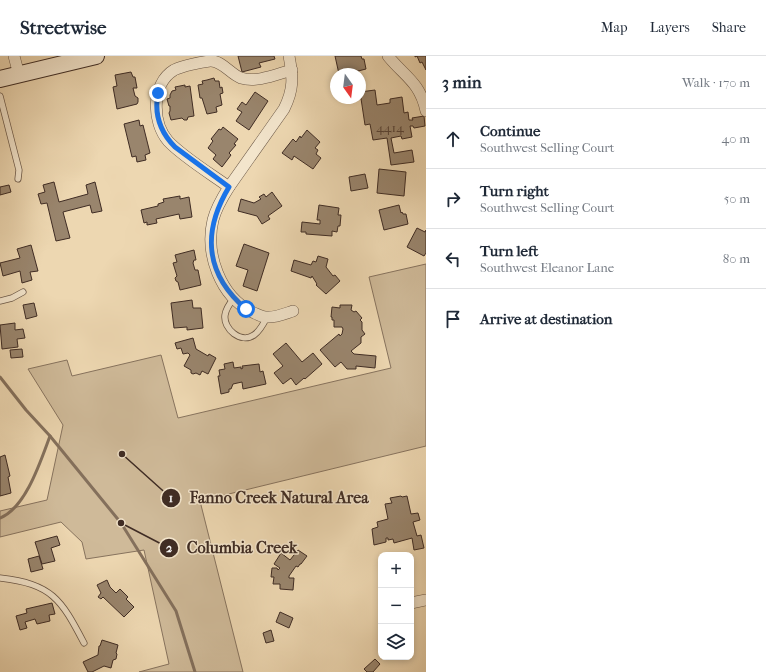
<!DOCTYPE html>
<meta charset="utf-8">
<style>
:root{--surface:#fff;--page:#f6f6f7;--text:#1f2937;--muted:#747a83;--line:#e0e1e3}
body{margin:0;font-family:"IM FELL French Canon",serif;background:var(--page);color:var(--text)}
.controls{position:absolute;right:12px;bottom:12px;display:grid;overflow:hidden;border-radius:8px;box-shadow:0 2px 6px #0003}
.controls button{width:36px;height:36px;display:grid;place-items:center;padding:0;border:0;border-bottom:1px solid var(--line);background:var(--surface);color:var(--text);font:20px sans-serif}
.compass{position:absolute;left:330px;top:12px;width:36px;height:36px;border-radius:50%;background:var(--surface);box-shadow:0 2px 6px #0003;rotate:166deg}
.stop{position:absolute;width:12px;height:12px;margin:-9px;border:3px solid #1a73e8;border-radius:50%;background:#fff}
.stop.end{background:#1a73e8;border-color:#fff;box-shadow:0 1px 4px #0008}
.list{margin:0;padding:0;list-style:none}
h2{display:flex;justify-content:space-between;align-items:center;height:52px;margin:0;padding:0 16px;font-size:17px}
h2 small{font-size:13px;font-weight:400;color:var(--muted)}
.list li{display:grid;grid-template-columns:26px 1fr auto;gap:12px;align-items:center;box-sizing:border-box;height:60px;padding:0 16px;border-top:1px solid var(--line)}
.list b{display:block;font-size:15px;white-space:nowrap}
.list p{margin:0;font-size:13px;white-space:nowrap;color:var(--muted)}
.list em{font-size:13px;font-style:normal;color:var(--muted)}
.icon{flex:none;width:22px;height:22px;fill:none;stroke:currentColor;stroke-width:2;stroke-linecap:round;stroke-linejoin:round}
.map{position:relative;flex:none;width:426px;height:616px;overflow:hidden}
header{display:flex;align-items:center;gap:24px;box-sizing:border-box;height:56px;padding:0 20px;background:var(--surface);border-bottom:1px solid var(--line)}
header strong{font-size:19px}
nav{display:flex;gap:22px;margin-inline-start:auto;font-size:14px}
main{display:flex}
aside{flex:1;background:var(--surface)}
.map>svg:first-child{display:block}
.green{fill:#cfba99;stroke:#87735e}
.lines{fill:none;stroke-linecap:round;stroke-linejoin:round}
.stream{stroke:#84705c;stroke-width:3}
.building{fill:#99856d;stroke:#3f2c24}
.lane-casing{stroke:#6a5747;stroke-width:7}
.street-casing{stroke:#6a5747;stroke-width:12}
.secondary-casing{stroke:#3f2c24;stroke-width:18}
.lane{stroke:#f3e5cc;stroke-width:5.5}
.street{stroke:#f3e5cc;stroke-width:11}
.secondary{stroke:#f3e5cc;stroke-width:16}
.route{stroke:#1a73e8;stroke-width:5}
.labels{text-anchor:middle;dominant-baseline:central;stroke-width:3;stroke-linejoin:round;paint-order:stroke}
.number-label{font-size:13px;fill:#564236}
.leader{fill:none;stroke:#3f2c24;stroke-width:1.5}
.callout-dot{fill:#3f2c24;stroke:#f3e5cc;stroke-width:1.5}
.mark-label{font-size:12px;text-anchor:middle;font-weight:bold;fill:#fff}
.callout-label{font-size:16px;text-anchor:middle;font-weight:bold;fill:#3f2c24;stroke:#f3e5cc;stroke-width:3;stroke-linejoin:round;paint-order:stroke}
</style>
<header>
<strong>Streetwise</strong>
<nav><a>Map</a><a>Layers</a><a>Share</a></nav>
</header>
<main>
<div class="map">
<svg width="426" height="616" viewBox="0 0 426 616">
<rect width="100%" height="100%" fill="#edd7b1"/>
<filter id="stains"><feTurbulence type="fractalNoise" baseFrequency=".005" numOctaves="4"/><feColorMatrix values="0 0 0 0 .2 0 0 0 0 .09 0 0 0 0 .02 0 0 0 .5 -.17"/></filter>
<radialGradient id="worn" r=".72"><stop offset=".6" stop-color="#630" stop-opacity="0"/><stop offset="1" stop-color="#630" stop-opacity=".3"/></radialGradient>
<!-- green -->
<polygon class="green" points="426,208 426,390 200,445 243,616 139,616 169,608 144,494 86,503 82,486 61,466 0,481 0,455 47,444 63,369 28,313 67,304 72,320 161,299 178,362 391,312 369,221"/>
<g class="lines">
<!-- stream -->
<g class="stream">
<polyline points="0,321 26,354 50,380 121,467 176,555 195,616"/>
<path d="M0 462C26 452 41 404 50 380"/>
</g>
</g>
<!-- building -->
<g class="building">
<polygon points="238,0 274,0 275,3 259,7 261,11 242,16"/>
<polygon points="335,0 361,0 362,3 364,3 366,13 346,18 339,18"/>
<polygon points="415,0 426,0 426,14 422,6 420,7 417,0 415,1"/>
<polygon points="131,16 133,21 135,21 137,32 133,32 135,40 138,42 138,46 137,48 117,53 113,31 117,30 115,19"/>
<polygon points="214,22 215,25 219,25 220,32 222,31 223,37 220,38 222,49 216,51 217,56 207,58 202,42 200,42 198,29 203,28 202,25 207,24"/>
<polygon points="185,29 185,31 190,30 194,60 188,61 187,64 184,64 182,62 171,64 169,57 170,55 170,50 169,50 167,43 170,42 170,39 172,35 176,34 175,31"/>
<polygon points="375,34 377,49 390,47 390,43 402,41 404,57 408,56 409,64 413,64 412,62 424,60 425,70 414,72 413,70 410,70 412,81 402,83 401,80 391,82 394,97 412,94 414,106 391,109 387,82 373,84 370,68 365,69 360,36"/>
<polygon points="255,36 268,45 249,74 236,65 242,56 237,53 242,46 246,49"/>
<polygon points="139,64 140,70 143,69 150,97 145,99 146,104 137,106 136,100 132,101 124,68"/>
<polygon points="223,71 238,83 234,88 236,89 229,97 231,99 222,111 213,103 216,99 208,92 213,85 211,83 219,73 221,74"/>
<polygon points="307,74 320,86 315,92 318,94 316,98 321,102 313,113 294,100 292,104 282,97 293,83 296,86 300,80 301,82"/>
<polygon points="379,113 406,116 404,140 377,137"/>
<polygon points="365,118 368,132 351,135 349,121"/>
<polygon points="54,126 59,146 88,138 86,129 95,126 102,155 92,157 90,149 63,156 70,182 56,185 47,147 41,148 38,138 45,136 43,129"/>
<polygon points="9,129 11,136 0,139 0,131"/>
<polygon points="272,136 282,150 268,160 270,163 262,168 257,160 238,155 241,143 254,147 261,143 259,141 264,138 266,141"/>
<polygon points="180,140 180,143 189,141 192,161 180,163 179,158 156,163 157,167 147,169 147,166 144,167 141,154 158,150 158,148 164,146 163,143"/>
<polygon points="319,149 339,152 338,159 341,159 340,170 338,170 337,176 332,175 332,180 306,178 306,176 301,176 302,166 320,168 320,164 317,164"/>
<polygon points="399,149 401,157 402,156 403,158 406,158 408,168 384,174 379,154"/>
<polygon points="417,172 425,176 426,174 426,197 424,200 407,191"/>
<polygon points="244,188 269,197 257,235 243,230 248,214 236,210"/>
<polygon points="31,189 38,215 30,216 32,224 22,227 20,215 3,220 0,207 20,202 17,193"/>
<polygon points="194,194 196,204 194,204 193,207 195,214 198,214 201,229 180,234 178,226 176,225 175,222 177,220 173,207 177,206 175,199"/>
<polygon points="318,200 328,203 326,211 333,220 335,219 340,225 326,238 316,229 317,228 312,220 311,222 291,215 294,204 311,209 313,205 316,206"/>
<polygon points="192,244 193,252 201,252 203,272 187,274 187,271 174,272 171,247"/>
<polygon points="34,247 37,260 26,263 23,249"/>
<polygon points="340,249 352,249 351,254 354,256 356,255 362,262 360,264 362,266 362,274 365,278 361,281 361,287 351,295 354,298 376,300 375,312 356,310 356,313 347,313 341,306 335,311 320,294 339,278 340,280 342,278 343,273 342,271 334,271 334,264 332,264 332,261 331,261 332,251 340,252"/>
<polygon points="15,267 15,274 23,273 25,282 17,283 18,291 2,293 0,269"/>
<polygon points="193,282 196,293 208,300 209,298 216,302 208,318 202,315 200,319 196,317 193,318 191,317 191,314 184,310 190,299 188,297 183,298 181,292 177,293 175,287"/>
<polygon points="286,287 302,306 313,297 322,308 305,323 304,322 296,329 291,322 283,328 274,317 283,310 273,298"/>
<polygon points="22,293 23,301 11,302 10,294"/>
<polygon points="233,306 234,312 241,311 241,313 243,312 242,310 259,308 260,316 263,315 266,328 243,333 242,326 233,328 231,333 229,333 229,336 221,338 218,320 220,320 219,314 225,313 224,308"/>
<polygon points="5,399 10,420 8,421 11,437 0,440 0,401"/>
<polygon points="401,440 402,441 407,440 411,458 418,457 420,464 413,466 417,480 421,479 424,492 414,494 412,482 394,487 393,483 388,484 388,482 386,482 386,486 374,489 372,473 378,471 377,466 388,463 385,448 392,447 390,442"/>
<polygon points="57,480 60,489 51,492 55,505 42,508 35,486"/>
<polygon points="298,494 307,500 301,508 300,508 298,511 296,510 289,520 289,522 294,522 293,534 280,533 280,528 273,528 274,521 271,521 272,512 277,512 278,514 280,512 274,508 281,497 290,504"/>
<polygon points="39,500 43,513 31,516 28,503"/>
<polygon points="107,524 110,531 116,537 120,533 128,541 126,543 134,551 124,561 103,541 101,543 98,541 101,537 97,529"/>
<polygon points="52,547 55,558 49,559 50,565 37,568 35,563 25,566 27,572 20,574 16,560 27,557 26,553"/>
<polygon points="280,556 293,562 289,572 276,566"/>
<polygon points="271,574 274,585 266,587 263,577"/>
<polygon points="102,584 118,589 116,597 117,598 116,603 113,604 111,612 104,610 92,616 88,616 83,606 98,599 99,590 100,590"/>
<polygon points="375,603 380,608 373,616 367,616 364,613"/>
</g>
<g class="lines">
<!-- lane casing -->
<g class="lane-casing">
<g id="lane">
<polyline points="0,40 19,114 18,123"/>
<path d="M234 242C230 247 226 252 225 259 223 273 241 288 254 279 260 275 264 267 267 261"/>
<polyline points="0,245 12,242 23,236"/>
<path d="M0 522C52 528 61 543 84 587"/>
</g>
</g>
<!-- street casing -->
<g class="street-casing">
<g id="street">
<polyline points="14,0 19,19"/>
<path d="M289 0C293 21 294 33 284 53L229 131C222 142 216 152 213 164 205 198 220 240 252 256 257 258 261 261 266 261 275 262 284 258 293 255"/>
<path d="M388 0C404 20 420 26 426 55"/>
<path d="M229 131C211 118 183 101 168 85 152 66 151 28 174 14 182 10 201 6 210 5 222 4 230 18 241 22 257 27 277 18 292 14"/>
<polyline points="411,547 426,544"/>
</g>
</g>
<!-- secondary casing -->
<g class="secondary-casing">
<polyline id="secondary" points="0,23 96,0"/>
</g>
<!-- lane -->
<use href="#lane" class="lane"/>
<!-- street -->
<use href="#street" class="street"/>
<!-- secondary -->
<use href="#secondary" class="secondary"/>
</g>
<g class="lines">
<!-- route -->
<path class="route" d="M158 37C154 58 160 76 175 91L229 131C202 176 205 218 246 253"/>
</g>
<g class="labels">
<!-- number labels -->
<g class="number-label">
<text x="390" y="71">4414</text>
</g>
</g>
<!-- callouts -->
<path class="leader" d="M122 398L171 442M121 467L169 492"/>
<g class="callout-dot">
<circle cx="122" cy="398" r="4"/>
<circle cx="121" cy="467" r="4"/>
<circle cx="171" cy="442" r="10"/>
<circle cx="169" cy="492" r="10"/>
</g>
<g class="mark-label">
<text x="171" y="446">1</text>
<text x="169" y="496">2</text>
</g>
<g class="callout-label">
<text x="279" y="447">Fanno Creek Natural Area</text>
<text x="242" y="497">Columbia Creek</text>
</g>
<rect width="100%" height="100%" filter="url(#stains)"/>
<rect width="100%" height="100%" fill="url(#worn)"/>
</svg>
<div class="controls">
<button>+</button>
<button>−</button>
<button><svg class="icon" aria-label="layers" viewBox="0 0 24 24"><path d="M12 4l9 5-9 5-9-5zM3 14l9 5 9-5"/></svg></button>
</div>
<svg class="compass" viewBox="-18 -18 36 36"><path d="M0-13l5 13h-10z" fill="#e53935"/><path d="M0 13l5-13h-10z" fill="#747a83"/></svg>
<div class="stop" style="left:246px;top:253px"></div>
<div class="stop end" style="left:158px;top:37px"></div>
</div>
<aside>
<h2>3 min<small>Walk · 170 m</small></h2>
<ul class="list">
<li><svg class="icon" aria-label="ahead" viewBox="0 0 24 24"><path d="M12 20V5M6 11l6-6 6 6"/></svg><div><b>Continue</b><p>Southwest Selling Court</p></div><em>40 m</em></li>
<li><svg class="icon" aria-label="right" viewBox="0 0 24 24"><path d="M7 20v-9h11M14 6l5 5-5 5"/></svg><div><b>Turn right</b><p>Southwest Selling Court</p></div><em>50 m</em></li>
<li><svg class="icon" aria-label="left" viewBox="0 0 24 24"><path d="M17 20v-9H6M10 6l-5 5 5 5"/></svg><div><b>Turn left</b><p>Southwest Eleanor Lane</p></div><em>80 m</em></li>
<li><svg class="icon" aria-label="arrive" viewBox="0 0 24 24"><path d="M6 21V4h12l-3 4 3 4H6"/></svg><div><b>Arrive at destination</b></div></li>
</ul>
</aside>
</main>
